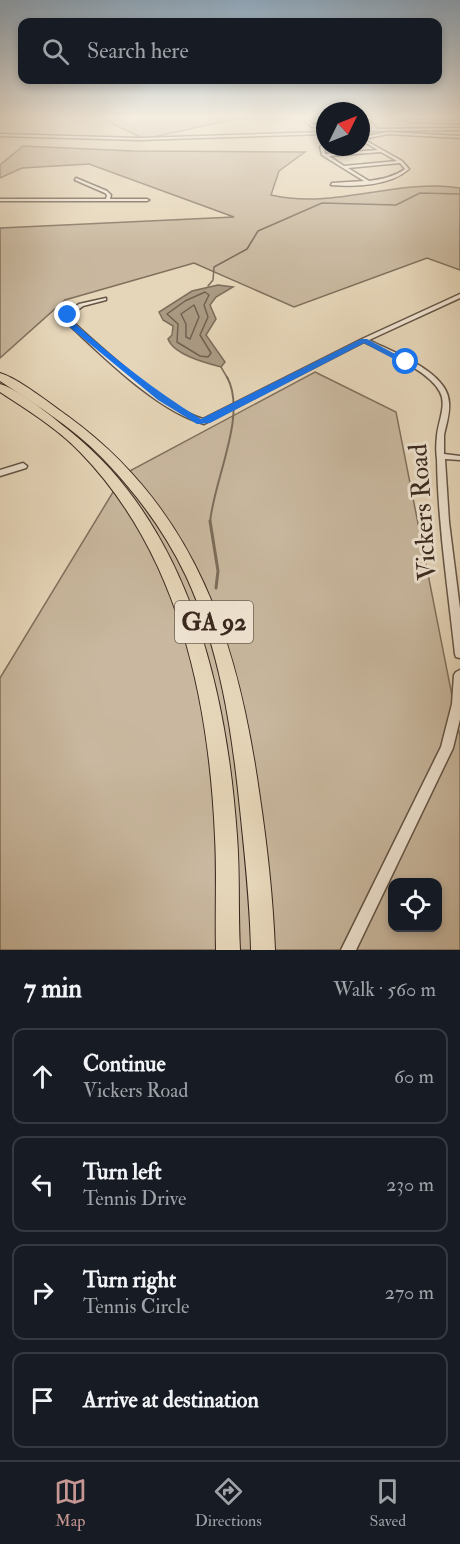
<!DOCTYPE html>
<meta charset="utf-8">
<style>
:root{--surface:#171b24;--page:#20242c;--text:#f1f3f6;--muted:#9ea1a6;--line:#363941;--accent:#c59692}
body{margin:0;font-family:"IM FELL Double Pica",serif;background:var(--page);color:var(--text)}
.controls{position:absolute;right:18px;bottom:18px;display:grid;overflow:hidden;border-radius:12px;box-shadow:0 3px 9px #0003}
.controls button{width:54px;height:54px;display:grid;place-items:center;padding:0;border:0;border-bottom:2px solid var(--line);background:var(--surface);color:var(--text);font:30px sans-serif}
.compass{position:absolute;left:316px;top:102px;width:54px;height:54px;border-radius:50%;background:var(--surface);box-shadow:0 3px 9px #0003;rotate:47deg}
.stop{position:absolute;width:18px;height:18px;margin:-14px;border:4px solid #1a73e8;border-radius:50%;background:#fff}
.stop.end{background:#1a73e8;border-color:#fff;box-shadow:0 2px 6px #0008}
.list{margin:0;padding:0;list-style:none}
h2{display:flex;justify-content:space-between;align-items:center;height:78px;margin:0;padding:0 24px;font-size:26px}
h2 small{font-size:20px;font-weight:400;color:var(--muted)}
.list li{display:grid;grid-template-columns:39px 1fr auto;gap:18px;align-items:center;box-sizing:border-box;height:96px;margin:0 12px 12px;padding:0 12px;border:2px solid var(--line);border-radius:12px}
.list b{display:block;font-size:22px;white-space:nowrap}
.list p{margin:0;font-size:20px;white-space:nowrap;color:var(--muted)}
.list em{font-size:20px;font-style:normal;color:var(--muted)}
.icon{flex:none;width:33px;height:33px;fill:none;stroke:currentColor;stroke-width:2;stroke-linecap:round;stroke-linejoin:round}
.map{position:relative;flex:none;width:460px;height:950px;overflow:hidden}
.search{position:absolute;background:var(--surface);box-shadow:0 3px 9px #0003;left:18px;right:18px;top:18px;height:66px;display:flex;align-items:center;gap:15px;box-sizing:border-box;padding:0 21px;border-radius:12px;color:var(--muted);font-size:22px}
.sheet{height:510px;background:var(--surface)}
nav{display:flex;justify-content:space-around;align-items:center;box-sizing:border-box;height:84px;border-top:2px solid var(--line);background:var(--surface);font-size:16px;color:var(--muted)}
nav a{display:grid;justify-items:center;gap:3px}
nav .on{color:var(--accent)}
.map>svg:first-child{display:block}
.green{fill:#c9b89f;stroke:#81705e;stroke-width:1.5;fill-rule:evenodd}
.water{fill:#ab9b84;stroke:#7d6d5b;stroke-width:1.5}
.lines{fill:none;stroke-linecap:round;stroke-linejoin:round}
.shore{stroke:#726251;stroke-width:1.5}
.stream-far2{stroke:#7d6d5b;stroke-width:1.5}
.stream-far1{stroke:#7d6d5b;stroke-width:2}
.stream{stroke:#7d6d5b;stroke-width:3}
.street-casing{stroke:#645445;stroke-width:3}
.primary-casing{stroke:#39281e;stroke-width:2}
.street{fill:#efe4d2;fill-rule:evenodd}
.primary{fill:#e6d6b9;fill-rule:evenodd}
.route{fill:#1a73e8}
.labels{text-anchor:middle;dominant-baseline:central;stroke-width:6;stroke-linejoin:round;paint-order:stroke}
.shield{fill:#efe4d2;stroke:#706054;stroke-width:1.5}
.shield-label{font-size:24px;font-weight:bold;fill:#39281e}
.street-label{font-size:26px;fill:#39281e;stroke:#efe4d2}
</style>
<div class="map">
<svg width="460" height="950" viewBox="0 0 460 950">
<rect width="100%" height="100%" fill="#e6d6b9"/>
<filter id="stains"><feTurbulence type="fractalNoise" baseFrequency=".00333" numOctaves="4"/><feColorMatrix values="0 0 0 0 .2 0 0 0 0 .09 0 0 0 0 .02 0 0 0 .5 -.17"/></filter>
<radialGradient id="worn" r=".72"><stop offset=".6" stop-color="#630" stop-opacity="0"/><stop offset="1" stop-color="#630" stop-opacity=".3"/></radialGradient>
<!-- green -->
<g class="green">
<polygon points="97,116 287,116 291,120 236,119 144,139"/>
<path d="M23 146 133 151 305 152 279 171 271 195C334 210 397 178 460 188V270L427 258 294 307 194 263 65 300 0 358V228L234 217 89 164 22 168 0 178V165Z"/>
<path d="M315 372 396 412 460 736V950H0V678L124 474ZM392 882H438V927H392Z"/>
</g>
<!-- water -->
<path class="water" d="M218 285 233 287 216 297 210 305 216 319 206 335 225 362 221 367C206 363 174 355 168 339L172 335 173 326 163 320 159 312 192 291Z"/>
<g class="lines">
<!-- shore -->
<g class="shore">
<polygon points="205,292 209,295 204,305 208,317 200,335 211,353 208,357 200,356 177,342 178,324 167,314 185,301"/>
<polygon points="194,305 199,317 190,339 186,337 186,324 181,314"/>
</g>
<!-- stream-far2 -->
<g class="stream-far2">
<polyline points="208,286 213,280 214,267 247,249 258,231 322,203 396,205 420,193 460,194"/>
<polyline points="221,367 228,379"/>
</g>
<!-- stream-far1 -->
<path class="stream-far1" d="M210 523C213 481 248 415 227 377"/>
<!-- stream -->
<polyline class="stream" points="210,521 218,571 216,588"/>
<!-- street casing -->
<g class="street-casing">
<g id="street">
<polygon points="299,116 303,116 314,125 325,124 325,126 312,127"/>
<polygon points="362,116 366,116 377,129 460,128 460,130 361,131 361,129 373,129"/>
<polygon points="399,116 403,116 410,120 460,121 460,123 409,122"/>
<polygon points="325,132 325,134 139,140 0,136 0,134 139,138"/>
<path d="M388 132 460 136V138L388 134 363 139 402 161 409 169C390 186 355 187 331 185L332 183 364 181 322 155 320 147 325 143 324 147 325 154 378 150 361 140V137ZM381 152 397 161 344 166 329 156ZM400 163 405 169C394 177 382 179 369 181L348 168Z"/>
<polygon points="76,178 107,191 111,195 110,199 147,199 149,200 147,201 0,201 0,199 106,199 107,195 105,193 75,180"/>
<path d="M460 294V298L369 340C392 352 449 372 449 403 450 414 446 425 444 435 444 442 444 448 444 454L460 456V460L445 459 449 522 460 609V658L456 657 455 654C448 589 438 524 437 459 436 452 436 444 437 436 438 422 447 405 440 392 429 370 385 353 364 342L204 424C157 411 104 357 68 324L65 315 79 304 106 298V300L83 306 71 315 73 322C97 344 122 366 148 386 165 399 183 413 203 419L362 339Z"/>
<polygon points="23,463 27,466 26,468 0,476 0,470"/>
<polygon points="460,670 460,719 453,748 356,950 341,950 441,747 452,704 454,675 456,672"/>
</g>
</g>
<!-- primary casing -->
<g class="primary-casing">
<g id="primary">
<path d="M0 373C18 378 52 405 69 417 196 510 238 642 259 791 267 844 273 897 275 950H251C250 903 245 856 240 809 232 730 220 649 186 576 166 534 139 497 108 464 77 430 38 406 0 381Z"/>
<path d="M0 384C19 389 55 419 71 432 190 528 227 692 237 836 240 874 238 912 240 950H216C215 912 217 874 215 837 209 699 179 554 80 452 57 428 27 410 0 392Z"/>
</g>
</g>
<!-- street -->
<use href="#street" class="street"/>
<!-- primary -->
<use href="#primary" class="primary"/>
</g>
<!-- sky -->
<linearGradient id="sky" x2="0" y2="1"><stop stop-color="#8faac0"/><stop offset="0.47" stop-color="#f4ede0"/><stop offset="1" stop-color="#f4ede0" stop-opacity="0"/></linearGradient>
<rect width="460" height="249" fill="url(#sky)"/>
<!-- route -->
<path class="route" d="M68 313 72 315 73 322C114 358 155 391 201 419L361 339H367L410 362 403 364 364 343 210 423 197 424 158 400 67 325 65 315Z"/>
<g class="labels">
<!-- shield labels -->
<rect class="shield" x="175" y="601" width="78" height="42" rx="4.5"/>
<g class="shield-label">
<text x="214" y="622">GA 92</text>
</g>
<!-- street labels -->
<g class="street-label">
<text transform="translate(423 512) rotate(-94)">Vickers Road</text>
</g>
</g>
<rect width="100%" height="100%" filter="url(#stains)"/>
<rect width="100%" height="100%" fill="url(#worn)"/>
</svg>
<div class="controls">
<button><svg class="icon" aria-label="locate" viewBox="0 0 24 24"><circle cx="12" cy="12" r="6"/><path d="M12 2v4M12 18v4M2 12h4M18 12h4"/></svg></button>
</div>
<svg class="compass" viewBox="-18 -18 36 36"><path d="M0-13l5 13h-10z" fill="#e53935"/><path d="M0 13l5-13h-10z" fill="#9ea1a6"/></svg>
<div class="stop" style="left:406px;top:362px"></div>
<div class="stop end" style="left:68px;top:315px"></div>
<div class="search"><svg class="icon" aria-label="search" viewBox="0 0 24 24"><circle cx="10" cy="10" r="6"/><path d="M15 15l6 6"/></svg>Search here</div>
</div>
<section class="sheet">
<h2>7 min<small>Walk · 560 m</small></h2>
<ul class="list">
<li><svg class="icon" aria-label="ahead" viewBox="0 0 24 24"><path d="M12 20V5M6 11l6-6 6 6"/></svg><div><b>Continue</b><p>Vickers Road</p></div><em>60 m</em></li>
<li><svg class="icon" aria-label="left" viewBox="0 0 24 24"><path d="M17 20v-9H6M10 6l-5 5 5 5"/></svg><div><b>Turn left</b><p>Tennis Drive</p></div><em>230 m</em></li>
<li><svg class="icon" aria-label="right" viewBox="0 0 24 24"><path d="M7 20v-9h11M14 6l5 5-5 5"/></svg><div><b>Turn right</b><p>Tennis Circle</p></div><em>270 m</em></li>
<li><svg class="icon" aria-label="arrive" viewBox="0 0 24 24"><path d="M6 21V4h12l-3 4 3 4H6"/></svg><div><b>Arrive at destination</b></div></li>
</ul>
</section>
<nav>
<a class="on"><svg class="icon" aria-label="map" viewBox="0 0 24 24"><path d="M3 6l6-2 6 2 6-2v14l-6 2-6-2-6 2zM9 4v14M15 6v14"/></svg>Map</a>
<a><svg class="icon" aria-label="directions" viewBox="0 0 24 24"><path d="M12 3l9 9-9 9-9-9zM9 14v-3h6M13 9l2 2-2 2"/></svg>Directions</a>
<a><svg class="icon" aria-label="saved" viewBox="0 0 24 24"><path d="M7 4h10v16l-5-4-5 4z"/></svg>Saved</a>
</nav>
